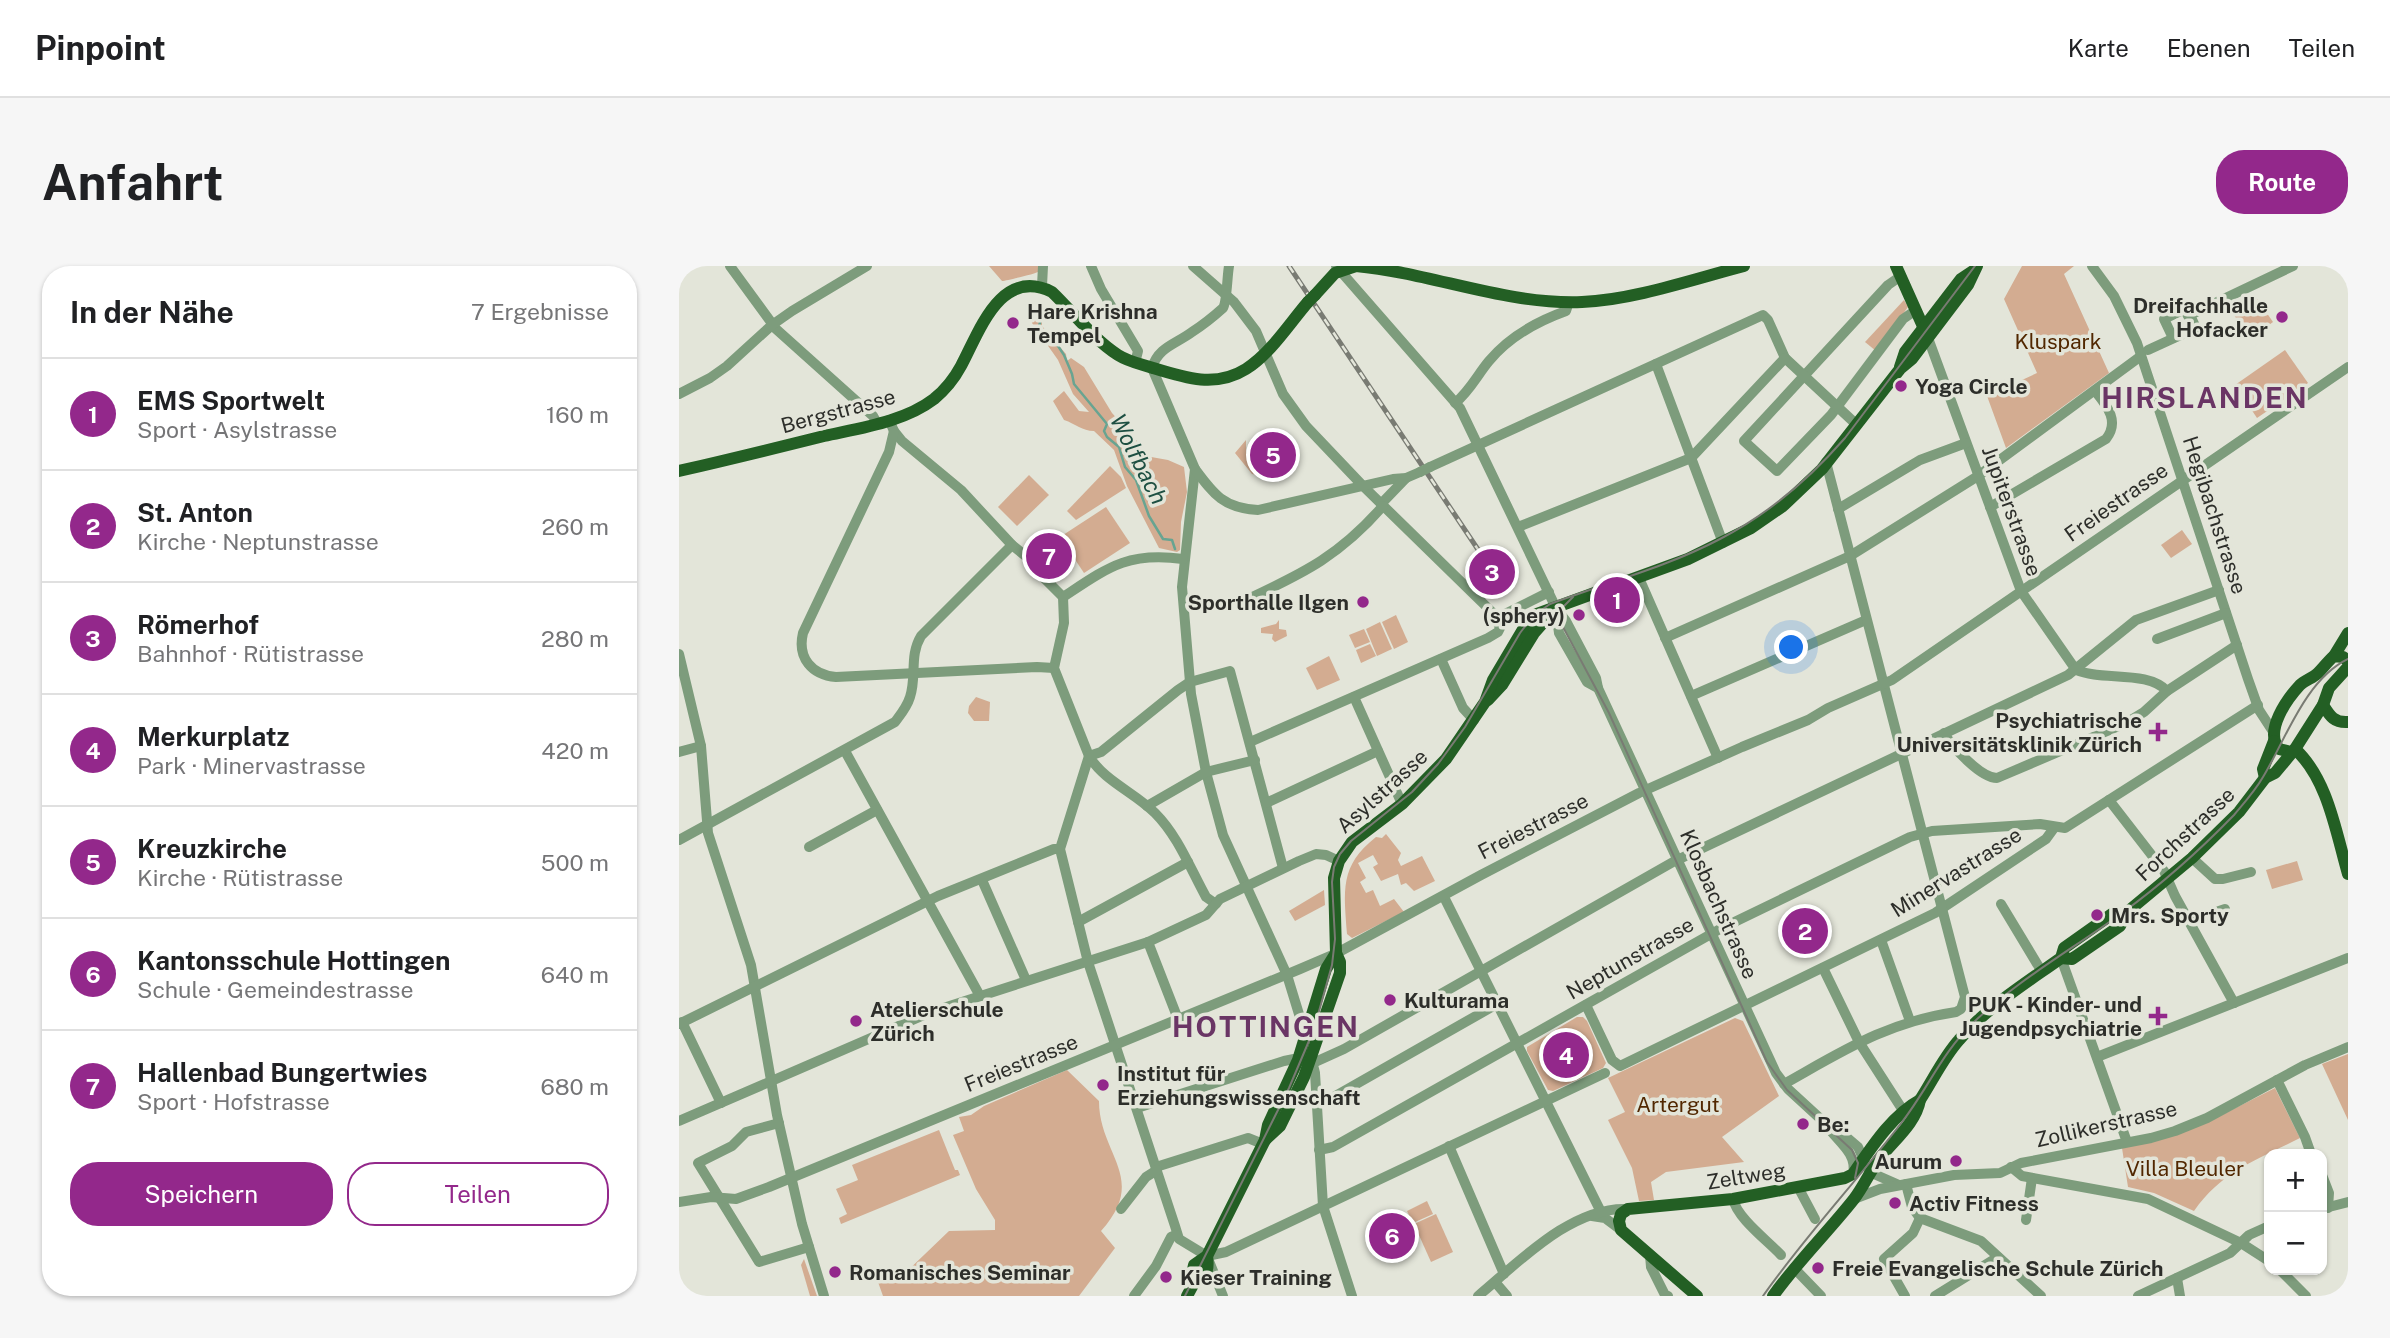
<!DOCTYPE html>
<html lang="de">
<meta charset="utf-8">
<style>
:root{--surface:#fff;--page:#f6f6f6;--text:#202124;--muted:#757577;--line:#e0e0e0;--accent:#93288b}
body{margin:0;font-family:"Public Sans",sans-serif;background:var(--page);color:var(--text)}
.controls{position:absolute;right:21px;bottom:21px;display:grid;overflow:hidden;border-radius:14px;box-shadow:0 2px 5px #0004}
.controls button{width:63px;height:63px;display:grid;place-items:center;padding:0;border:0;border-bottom:2px solid var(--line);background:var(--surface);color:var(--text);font:35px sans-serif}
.you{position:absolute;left:1113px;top:382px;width:24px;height:24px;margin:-18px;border:5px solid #fff;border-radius:50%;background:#1a73e8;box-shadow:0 0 0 10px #1a73e833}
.badge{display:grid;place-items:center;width:46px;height:46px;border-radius:50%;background:var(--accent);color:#fff;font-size:23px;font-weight:700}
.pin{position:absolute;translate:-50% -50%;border:4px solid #fff;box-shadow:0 2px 7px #0006}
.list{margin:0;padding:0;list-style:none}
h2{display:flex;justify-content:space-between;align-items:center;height:91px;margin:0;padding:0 28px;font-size:30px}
h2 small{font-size:23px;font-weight:400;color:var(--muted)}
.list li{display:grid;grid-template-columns:46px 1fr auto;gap:21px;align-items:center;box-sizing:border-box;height:112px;padding:0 28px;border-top:2px solid var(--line)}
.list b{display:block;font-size:26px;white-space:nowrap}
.list p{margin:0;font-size:23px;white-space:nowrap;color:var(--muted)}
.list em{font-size:23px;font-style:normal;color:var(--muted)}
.actions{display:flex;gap:14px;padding:21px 28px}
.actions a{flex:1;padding:16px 0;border:2px solid var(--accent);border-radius:28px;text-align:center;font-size:24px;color:var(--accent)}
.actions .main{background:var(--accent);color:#fff}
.map{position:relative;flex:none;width:1669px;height:1030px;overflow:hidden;border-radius:28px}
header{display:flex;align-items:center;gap:42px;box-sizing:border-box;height:98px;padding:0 35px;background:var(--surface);border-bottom:2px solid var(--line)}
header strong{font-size:33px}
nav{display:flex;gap:38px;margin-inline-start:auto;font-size:24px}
.intro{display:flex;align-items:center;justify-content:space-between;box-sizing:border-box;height:168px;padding:0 42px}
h1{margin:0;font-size:49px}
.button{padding:18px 32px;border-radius:28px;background:var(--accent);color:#fff;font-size:24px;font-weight:700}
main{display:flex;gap:42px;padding:0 42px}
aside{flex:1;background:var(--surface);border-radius:28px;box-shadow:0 2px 5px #0004}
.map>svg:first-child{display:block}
.green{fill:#d3ac91}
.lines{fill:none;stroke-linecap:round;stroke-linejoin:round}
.stream{stroke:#68a491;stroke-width:2.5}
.minor{stroke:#7d9c7c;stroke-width:10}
.major{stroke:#235f24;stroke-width:12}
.tram{stroke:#797b73;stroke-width:2}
.rail-casing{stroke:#797b73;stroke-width:5}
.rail{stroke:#e3e5d9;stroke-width:2.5;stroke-dasharray:8;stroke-linecap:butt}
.minor-bridge{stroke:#7d9c7c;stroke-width:10}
.major-bridge{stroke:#235f24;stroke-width:12}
.poi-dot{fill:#93288b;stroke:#e3e5d9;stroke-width:2.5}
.labels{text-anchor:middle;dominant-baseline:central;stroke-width:7;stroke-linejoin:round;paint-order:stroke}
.poi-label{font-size:21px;font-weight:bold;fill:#2d2e2a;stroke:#e3e5d9;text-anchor:start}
.park-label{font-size:21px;fill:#512700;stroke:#e3e5d9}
.street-label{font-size:21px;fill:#2d2e2a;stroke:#e3e5d9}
.water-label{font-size:23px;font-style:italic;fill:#1d4f42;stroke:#e3e5d9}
.district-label{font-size:28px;font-weight:bold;letter-spacing:2px;fill:#6a3565;stroke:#e3e5d9}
</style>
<header>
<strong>Pinpoint</strong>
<nav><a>Karte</a><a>Ebenen</a><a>Teilen</a></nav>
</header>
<div class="intro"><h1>Anfahrt</h1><a class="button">Route</a></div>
<main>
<aside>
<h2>In der Nähe<small>7 Ergebnisse</small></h2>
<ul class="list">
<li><span class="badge">1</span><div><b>EMS Sportwelt</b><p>Sport · Asylstrasse</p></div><em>160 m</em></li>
<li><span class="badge">2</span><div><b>St. Anton</b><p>Kirche · Neptunstrasse</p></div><em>260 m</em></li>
<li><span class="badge">3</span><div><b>Römerhof</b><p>Bahnhof · Rütistrasse</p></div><em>280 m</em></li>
<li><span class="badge">4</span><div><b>Merkurplatz</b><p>Park · Minervastrasse</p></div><em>420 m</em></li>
<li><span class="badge">5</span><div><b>Kreuzkirche</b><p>Kirche · Rütistrasse</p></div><em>500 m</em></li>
<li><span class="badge">6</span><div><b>Kantonsschule Hottingen</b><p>Schule · Gemeindestrasse</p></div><em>640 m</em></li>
<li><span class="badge">7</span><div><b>Hallenbad Bungertwies</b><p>Sport · Hofstrasse</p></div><em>680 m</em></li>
</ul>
<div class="actions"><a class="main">Speichern</a><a>Teilen</a></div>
</aside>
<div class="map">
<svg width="1669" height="1030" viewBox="0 0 1669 1030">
<rect width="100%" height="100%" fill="#e3e5d9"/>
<!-- green -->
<g class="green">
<path d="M310 0H360L361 5C357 8 329 14 323 15Z"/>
<polygon points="1343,0 1395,0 1385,8 1430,107 1327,182 1308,130 1358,107 1325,33"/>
<polygon points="1576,30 1594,56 1571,73 1553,46"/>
<polygon points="1225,34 1229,41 1197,85 1186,76"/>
<path d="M350 36 363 41V60L387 88 388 95 392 92 405 101 433 147 458 175 461 189 489 194 505 201 508 226 502 256 501 284 498 286 480 282 448 220 435 184 415 165C403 165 397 158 385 154L374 135 385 125 400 145 410 146 394 128 379 94 353 57Z"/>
<polygon points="1606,84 1629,117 1578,152 1556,119"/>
<polygon points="567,174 567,186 578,209 573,208 556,187"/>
<polygon points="431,200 442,211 447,222 397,254 388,245"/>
<polygon points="350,209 370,229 338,260 319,241"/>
<polygon points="427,241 451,277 405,307 381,271"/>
<polygon points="1503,264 1513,278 1492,292 1482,279"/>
<polygon points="717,349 729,376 715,383 703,356"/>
<polygon points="600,354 600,363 607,364 608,370 596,376 593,373 594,368 582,367 582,362 597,358"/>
<polygon points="701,356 713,383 698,390 687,363"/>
<polygon points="685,363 691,376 676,382 670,369"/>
<polygon points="691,378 697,390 682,397 677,384"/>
<polygon points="650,390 661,414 638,424 627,402"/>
<polygon points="297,431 311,436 310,455 295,455 289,447 290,440"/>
<path d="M707 568 722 587 719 594 722 600 743 590 756 615 735 625 727 617 722 619 719 608 702 615 694 601 699 598 694 589 679 597 687 612 681 616 687 627 694 624 701 640 715 633 725 646 673 672 668 668C665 625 660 600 697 571L703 572Z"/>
<polygon points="1618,595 1624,614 1593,623 1587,604"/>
<polygon points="645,624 646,639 616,655 610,645"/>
<polygon points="898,751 904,751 908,755 927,797 924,802 874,825 869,824 848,785 848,781"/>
<polygon points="1056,752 1064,755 1100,830 1043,871 1065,896 987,906 972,916 975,934 960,935 953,902 929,854 946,846 929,812"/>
<polygon points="1669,788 1669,854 1643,798"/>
<path d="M388 804 420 835C420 889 470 912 422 965L436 982 400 1030H204L199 1016 205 1005 211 1001 221 1012 270 965 316 964V954L297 923 274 869 285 865 280 851 292 849 305 840Z"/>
<path d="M1596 822 1621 872C1578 894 1544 904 1515 945L1475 927 1449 921 1443 882 1527 857Z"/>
<polygon points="260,864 276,904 279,904 281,909 162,958 160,952 168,948 157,923 179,914 173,899"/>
<polygon points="748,935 754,948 734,957 728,945"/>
<polygon points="757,948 774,986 752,996 735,958"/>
<polygon points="125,993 138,1030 131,1030 122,999"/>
</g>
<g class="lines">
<!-- stream -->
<polyline class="stream" points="359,46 361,57 359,62 368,73 375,74 385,89 393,108 395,118 428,158 425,165 428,171 440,181 446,201 457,214 470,250 484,273 493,274 496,283"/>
<!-- minor -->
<g class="minor">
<polyline points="51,0 97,63 194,150 198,157"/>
<polyline points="412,0 422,23 459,85 456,97"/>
<polyline points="514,0 555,36 577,65 604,128 627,160 684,220 815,348 821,362 819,366 809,372 571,476"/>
<path d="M550 0C548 11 548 36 544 42 534 51 524 59 513 66 497 78 479 81 473 102L516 203 503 321 512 428 527 506 544 569 608 709 627 771"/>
<polyline points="657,0 781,142 877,342 887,355 917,412 919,422 1097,807 1109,823 1146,857 1158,863 1179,881 1188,901 1195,908 1220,919"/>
<polyline points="1413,0 1435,30 1458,77 1569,413 1580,444 1595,467"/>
<polyline points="1222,10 1209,19 1065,175 1098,205 1152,149 1224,53 1237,44"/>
<polyline points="363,20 364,0"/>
<path d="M1249 72 1342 325 1397 404C1423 415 1469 404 1488 425"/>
<polyline points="1494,72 1485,53 1506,43 1509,50 1511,49"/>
<polyline points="1469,84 1517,62 1511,49 1614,0"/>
<polyline points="977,98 1044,277"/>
<polyline points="0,128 31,112 48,100 93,59 113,45 188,0"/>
<path d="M776 137C790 126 799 108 810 95 830 71 859 55 887 45L890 36"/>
<path d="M210 154 215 165 223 175 282 224 333 279 354 296 357 304 384 331 385 357 375 402 410 490C425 515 455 526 476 547 499 570 511 602 527 631L537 638"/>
<path d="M215 165 210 186 124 367C118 392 133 409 157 411L358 401 375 402"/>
<polyline points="751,201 1084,49 1089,54 1106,92 1178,159"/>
<path d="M516 203C535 229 545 242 579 244L714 213 727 212 741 206"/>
<polyline points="702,238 727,212"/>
<path d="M1311 241 1427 173C1441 155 1428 140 1416 125"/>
<polyline points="1159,243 1241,194 1287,177"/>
<polyline points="839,261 1012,192 1106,92"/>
<polyline points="960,312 1039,492"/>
<path d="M384 331C428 302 449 285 504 293"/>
<path d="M569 333C627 306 661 289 704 240"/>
<polyline points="877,344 880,367 908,416 919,422"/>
<polyline points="818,352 870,326"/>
<polyline points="986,372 1171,290 1299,210 1462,90"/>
<polyline points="1478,373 1547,347"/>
<polyline points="0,388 22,480 29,567 72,699 98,849 123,958 145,1030"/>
<polyline points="762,393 784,442 795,454"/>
<polyline points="1012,430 1187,354"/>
<polyline points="675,431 723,538"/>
<path d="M1265 467C1273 481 1302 512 1318 512L1447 457 1465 446 1488 425 1558 379"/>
<polyline points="166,485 301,730"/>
<polyline points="0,486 22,480"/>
<polyline points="410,490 381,583 409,696 496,960 500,973 528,990 544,1030"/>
<polyline points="410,490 422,486 499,424 511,416 551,405 604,602"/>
<polyline points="1430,534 1485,605 1496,630 1555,737"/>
<polyline points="587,537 699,485"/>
<polyline points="468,540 527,506 576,494"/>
<path d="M0 574 216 456C222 448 228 441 231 431 238 410 230 390 242 370L333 279"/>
<polyline points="130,581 198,544"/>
<polyline points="1513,592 1536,613 1544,613 1572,606"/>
<polyline points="303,614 347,714"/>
<polyline points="765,631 922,946"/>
<polyline points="1322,638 1363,706"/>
<polyline points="1510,655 1546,643"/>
<polyline points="399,656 509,596"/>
<polyline points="1202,674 1231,755"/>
<polyline points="469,676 499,753"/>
<polyline points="1382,692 1448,876"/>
<polyline points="1144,702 1180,776 1225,846"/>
<polyline points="907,739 933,794 941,800 1256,647 1367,573 1375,562"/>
<polyline points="3,756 42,837"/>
<polyline points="0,758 259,630 375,583 381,583"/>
<polyline points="631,787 636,807 644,940 673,1030"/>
<polyline points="1418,791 1669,692"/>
<polyline points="634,797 665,783 994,596 1389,409 1457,354 1540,324"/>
<polyline points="1598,814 1626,871 1632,888"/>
<path d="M1105 818C1164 785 1208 756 1277 746L1282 743 1286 731 1147 196"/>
<polyline points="638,837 651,833 818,738"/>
<polyline points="458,842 605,795 615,793 619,794"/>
<polyline points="0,855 252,746 469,676 527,649 541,633 620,595 637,588 647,589 660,595"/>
<polyline points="100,857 67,866 53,880 19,897 80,996 130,981"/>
<path d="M1146 857C1156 874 1179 886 1174 908"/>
<polyline points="770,880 825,1008"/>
<polyline points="640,884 654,881 1041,663 1231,571 1253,565 1361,558 1386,562 1579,439"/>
<polyline points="477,901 569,872 584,878"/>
<polyline points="1332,901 1343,910 1469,933 1562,977 1590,995"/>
<polyline points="1643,909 1650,927 1649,942"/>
<polyline points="1227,918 1233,941 1241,952 1302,975 1362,1030"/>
<polyline points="1119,921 1136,953"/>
<path d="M1054 933C1058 952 1089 975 1102 989"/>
<polyline points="1175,933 1201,923 1275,909 1321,907 1342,897 1472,872 1496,865 1528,852 1626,799 1669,781"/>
<polyline points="0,936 32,931 57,933 90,921 621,703 658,687 802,609 960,527 1063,481 1129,454 1149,442 1213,414 1669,101"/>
<polyline points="1646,942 1669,936"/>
<polyline points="442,943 467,911 478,904"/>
<polyline points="913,950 926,952 942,964"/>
<polyline points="1347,954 1353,912"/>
<polyline points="971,989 972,1001 986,1029 989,1030"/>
<polyline points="528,990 547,986 926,807"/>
<polyline points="1115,1002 1142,1030"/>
<polyline points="1601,1004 1627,1030"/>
<polyline points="1498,1012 1501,1030"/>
<polyline points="816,1016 828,1030"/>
<polyline points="455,1030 477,1000 492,971 497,969"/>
<path d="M799 1030C840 996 893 940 949 943"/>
<polyline points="1226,1030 1205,993 1234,967 1241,952"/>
<polyline points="1256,1030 1319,991"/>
<polyline points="1459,1030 1551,987 1570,969 1590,960"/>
</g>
<!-- major -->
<g class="major">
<polyline points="1217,0 1247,67"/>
<path d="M636 29 656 7 677 0C753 7 826 39 903 36 954 34 1015 13 1065 0"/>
<polyline points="1221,101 1226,86 1282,13 1294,5"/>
<path d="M0 205C48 194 97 182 145 170 181 162 225 156 255 133 266 124 275 113 282 100 300 67 321 0 373 26 394 46 414 73 439 89 450 96 462 98 474 102 506 112 537 122 567 103 592 87 610 58 629 36"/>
<polyline points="1655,390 1669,367"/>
<polyline points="809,434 823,419 855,367 877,342"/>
<path d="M1644 439C1651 450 1655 457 1669 456"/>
<path d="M1616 483C1649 513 1657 567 1669 608"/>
<path d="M1612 486 1600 483C1585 465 1608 433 1621 419 1626 414 1634 412 1639 407 1645 401 1649 395 1655 390L1664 391 1669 395"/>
<polyline points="1586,512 1584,503 1595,475"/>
<polyline points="1382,692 1393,693 1441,660 1447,647 1513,592 1560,546 1586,512 1596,507 1616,483 1644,439 1650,422 1669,401"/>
<polyline points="586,874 601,860 625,811 661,707 661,696 657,687"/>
<path d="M515 1017C528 1012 530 1003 528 990"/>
<polyline points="508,1030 515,1017 513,1008 515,999 528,990 586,874 589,859 619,794 647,703 657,687 655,612 660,595 673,576 723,538 767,493 806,436 814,414 846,360 858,348 1009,293 1072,262 1104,240 1143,203 1221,103 1233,93 1289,19 1298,0"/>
<path d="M1018 1030 942 964 940 955 942 948 949 943 1054 933 1166 912 1174 908C1192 882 1213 849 1241 834"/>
<path d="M1094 1030C1119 995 1149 966 1175 933 1185 920 1191 905 1201 892 1215 874 1237 857 1241 834 1254 814 1264 792 1280 774 1308 741 1347 717 1382 692L1385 682 1433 648 1447 647"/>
</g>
<!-- tram -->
<g class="tram">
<polyline points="894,331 884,341 882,352 884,361 930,447 1088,796 1108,824 1173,884 1179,897 1176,912"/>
<path d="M506 1030 610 822 635 763 653 699 656 673 653 616 655 601 661 588 672 575 733 526 759 498 786 461 841 367 854 350 871 338C927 317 988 301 1041 273 1088 249 1131 212 1166 172L1296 0"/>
<path d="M1084 1030C1127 969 1178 915 1223 856 1248 824 1264 785 1294 757 1338 714 1394 683 1443 647 1483 618 1521 584 1555 549 1565 537 1576 525 1584 511 1607 473 1626 414 1669 393"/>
</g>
<!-- rail casing -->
<g class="rail-casing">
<polyline id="rail" points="610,0 806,294"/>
</g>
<!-- rail -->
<use href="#rail" class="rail"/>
<!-- minor-bridge -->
<polyline class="minor-bridge" points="741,206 751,201"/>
<!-- major-bridge -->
<polyline class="major-bridge" points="629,36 636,29"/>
</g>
<!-- markers -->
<g class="poi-dot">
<circle cx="1603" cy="51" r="7"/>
<circle cx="334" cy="57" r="7"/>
<circle cx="1222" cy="120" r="7"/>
<circle cx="684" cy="336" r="7"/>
<circle cx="900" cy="349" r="7"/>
<path d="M1475.5 455.5h7v7h7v7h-7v7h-7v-7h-7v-7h7z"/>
<circle cx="1418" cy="649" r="7"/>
<circle cx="711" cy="734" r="7"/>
<path d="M1475.5 739.5h7v7h7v7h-7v7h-7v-7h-7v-7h7z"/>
<circle cx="177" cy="755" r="7"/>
<circle cx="424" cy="819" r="7"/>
<circle cx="1124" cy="858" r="7"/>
<circle cx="1277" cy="895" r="7"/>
<circle cx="1216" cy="937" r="7"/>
<circle cx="1139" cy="1002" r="7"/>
<circle cx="156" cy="1006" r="7"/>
<circle cx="487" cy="1011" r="7"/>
</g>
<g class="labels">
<!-- poi labels -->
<g class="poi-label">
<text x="1589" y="39" text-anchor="end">Dreifachhalle<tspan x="1589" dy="24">Hofacker</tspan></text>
<text x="348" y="45">Hare Krishna<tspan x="348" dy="24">Tempel</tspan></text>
<text x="1236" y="120">Yoga Circle</text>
<text x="670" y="336" text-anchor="end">Sporthalle Ilgen</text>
<text x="886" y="349" text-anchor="end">(sphery)</text>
<text x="1463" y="454" text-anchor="end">Psychiatrische<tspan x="1463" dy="24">Universitätsklinik Zürich</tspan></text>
<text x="1432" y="649">Mrs. Sporty</text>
<text x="725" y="734">Kulturama</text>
<text x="1463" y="738" text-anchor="end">PUK - Kinder- und<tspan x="1463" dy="24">Jugendpsychiatrie</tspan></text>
<text x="191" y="743">Atelierschule<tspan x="191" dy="24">Zürich</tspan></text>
<text x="438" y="807">Institut für<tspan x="438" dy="24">Erziehungswissenschaft</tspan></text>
<text x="1138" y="858">Be:</text>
<text x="1263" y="895" text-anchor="end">Aurum</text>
<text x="1230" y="937">Activ Fitness</text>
<text x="1153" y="1002">Freie Evangelische Schule Zürich</text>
<text x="170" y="1006">Romanisches Seminar</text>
<text x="501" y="1011">Kieser Training</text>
</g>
<!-- park labels -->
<g class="park-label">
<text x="1379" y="75">Kluspark</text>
<text x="999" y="838">Artergut</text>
<text x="1506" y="902">Villa Bleuler</text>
</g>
<!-- street labels -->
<g class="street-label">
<text transform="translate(159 145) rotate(-15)">Bergstrasse</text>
<text transform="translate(1437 236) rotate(-35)">Freiestrasse</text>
<text transform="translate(1333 245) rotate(70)">Jupiterstrasse</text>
<text transform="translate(1536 249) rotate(72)">Hegibachstrasse</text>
<text transform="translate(703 525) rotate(-42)">Asylstrasse</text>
<text transform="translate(854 560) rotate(-27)">Freiestrasse</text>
<text transform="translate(1506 568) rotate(-43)">Forchstrasse</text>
<text transform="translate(1277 606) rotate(-32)">Minervastrasse</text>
<text transform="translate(1040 638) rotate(66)">Klosbachstrasse</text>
<text transform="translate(951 692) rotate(-30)">Neptunstrasse</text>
<text transform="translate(342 797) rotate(-22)">Freiestrasse</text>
<text transform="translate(1427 858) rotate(-13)">Zollikerstrasse</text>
<text transform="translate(1067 910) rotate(-9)">Zeltweg</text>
</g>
<!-- water labels -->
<g class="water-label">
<text transform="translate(460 193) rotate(63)">Wolfbach</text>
</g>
<!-- district labels -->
<g class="district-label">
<text x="1526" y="131">HIRSLANDEN</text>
<text x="587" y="760">HOTTINGEN</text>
</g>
</g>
</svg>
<div class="controls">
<button>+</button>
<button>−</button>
</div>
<div class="you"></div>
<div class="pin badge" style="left:938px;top:334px">1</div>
<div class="pin badge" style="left:1126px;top:665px">2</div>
<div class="pin badge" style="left:813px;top:306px">3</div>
<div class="pin badge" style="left:887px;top:789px">4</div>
<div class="pin badge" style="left:594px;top:189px">5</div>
<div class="pin badge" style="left:713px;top:970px">6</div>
<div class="pin badge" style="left:370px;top:290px">7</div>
</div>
</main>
